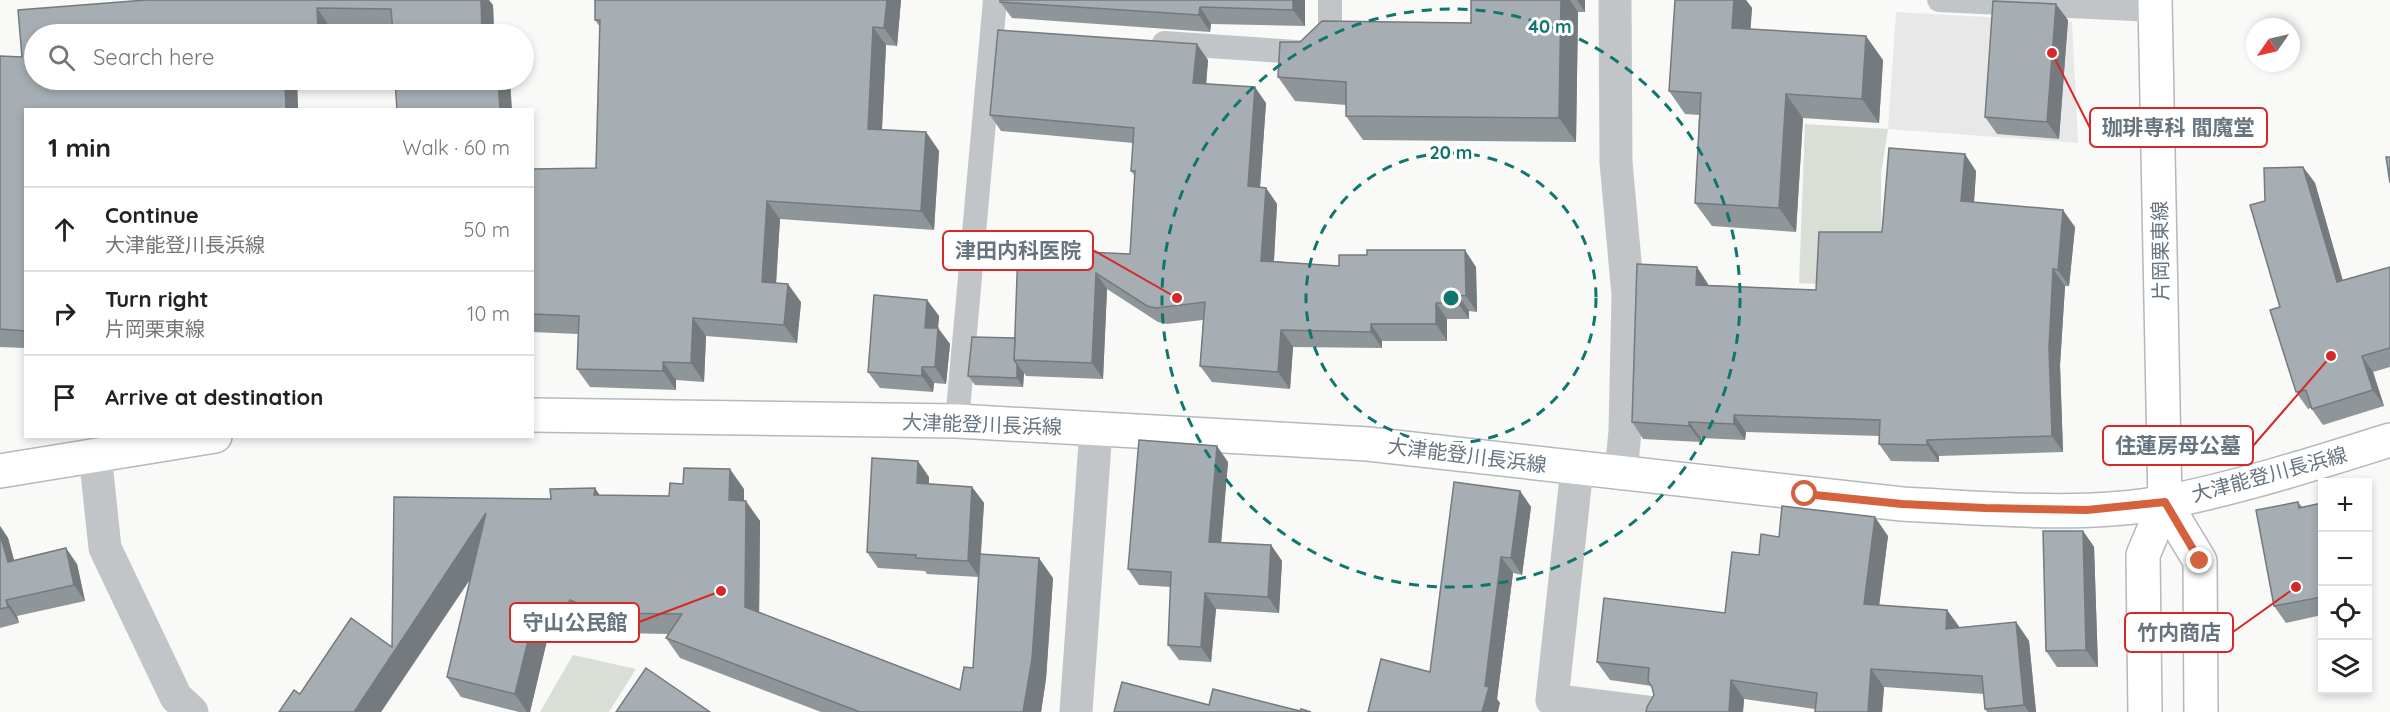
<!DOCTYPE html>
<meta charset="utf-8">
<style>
:root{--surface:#fff;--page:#f6f6f6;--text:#222;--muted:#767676;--line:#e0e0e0}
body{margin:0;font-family:Quicksand,"Noto Sans JP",sans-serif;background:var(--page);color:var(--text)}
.controls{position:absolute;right:18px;bottom:18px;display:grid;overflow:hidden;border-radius:0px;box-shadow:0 3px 9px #0003}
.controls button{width:54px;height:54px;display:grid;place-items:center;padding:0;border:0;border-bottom:2px solid var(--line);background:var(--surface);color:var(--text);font:30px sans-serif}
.compass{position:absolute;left:2246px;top:18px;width:54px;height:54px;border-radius:50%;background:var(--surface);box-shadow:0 3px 9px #0003;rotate:236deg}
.stop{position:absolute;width:18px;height:18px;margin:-14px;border:4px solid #d3623d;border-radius:50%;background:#fff}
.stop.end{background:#d3623d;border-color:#fff;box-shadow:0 2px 6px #0008}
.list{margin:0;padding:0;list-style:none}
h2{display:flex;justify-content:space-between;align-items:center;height:78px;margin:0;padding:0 24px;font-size:26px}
h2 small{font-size:20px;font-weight:400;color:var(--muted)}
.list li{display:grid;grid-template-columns:39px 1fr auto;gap:18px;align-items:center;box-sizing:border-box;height:84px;padding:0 24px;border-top:2px solid var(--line)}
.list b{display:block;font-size:22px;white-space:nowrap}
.list p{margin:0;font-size:20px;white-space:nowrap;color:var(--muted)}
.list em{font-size:20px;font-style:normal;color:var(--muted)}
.icon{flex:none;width:33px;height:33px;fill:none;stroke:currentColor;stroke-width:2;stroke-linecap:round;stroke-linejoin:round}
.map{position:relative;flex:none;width:2390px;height:712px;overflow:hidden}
.search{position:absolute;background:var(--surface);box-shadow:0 3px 9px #0003;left:24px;top:24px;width:510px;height:66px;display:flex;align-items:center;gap:15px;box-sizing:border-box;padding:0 21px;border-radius:33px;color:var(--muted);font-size:22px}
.panel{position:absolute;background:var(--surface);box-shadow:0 3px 9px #0003;left:24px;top:108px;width:510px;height:330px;border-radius:0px}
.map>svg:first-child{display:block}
.built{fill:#e7e8e7}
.green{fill:#d9ded7}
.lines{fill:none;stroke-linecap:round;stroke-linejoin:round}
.secondary-casing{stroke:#b3b8bd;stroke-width:36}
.primary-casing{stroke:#b4b9bc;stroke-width:36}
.service{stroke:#c1c5c8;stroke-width:24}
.minor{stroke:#c1c5c8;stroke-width:33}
.secondary{stroke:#fff;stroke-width:33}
.primary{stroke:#fff;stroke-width:33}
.wall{fill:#8f969a}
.shaded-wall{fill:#747a7d}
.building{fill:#a6aeb3;stroke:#747a7d;stroke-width:1.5}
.route{stroke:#d3623d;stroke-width:8}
.ring{fill:none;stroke:#0f766e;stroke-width:3;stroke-dasharray:10 8}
.labels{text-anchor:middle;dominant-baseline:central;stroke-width:6;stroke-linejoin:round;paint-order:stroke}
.street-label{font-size:20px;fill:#66747f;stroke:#fff}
.centre{fill:#0f766e;stroke:#fff;stroke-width:3}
.ring-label{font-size:18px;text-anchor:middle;font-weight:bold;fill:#0f766e;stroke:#fff;stroke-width:6;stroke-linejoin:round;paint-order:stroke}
.leader{fill:none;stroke:#d62828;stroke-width:2}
.callout-dot{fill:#d62828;stroke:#fff;stroke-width:2}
.callout{fill:#fff;stroke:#d62828;stroke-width:2}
.callout-label{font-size:21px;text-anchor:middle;font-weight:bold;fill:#66747f}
</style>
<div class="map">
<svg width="2390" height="712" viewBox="0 0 2390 712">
<rect width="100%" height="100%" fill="#f9f9f7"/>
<!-- built -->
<polygon class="built" points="1896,12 2072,22 2078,143 1888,129"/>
<!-- green -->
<g class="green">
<polygon points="1805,124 1888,129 1881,174 1882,287 1799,283"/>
<polygon points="573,655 636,669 609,712 540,712"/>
</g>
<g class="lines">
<!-- secondary casing -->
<g class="secondary-casing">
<g id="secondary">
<polyline points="2165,503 2200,561 2201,712"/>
<polyline points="2145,712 2143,555 2165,503 2155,0"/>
</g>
</g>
<!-- primary casing -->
<g class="primary-casing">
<g id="primary">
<path d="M532 415 957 421 1368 444 1902 504C1985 508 2085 518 2166 502 2241 487 2317 463 2390 440"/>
<polyline points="0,471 215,436"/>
</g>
</g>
<!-- service -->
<g class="service">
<polyline points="1939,0 2155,10"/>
<polyline points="1164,43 1311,53 1330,34 1330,0"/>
<polyline points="957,421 995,0"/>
</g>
<!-- minor -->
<g class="minor">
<polyline points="1615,0 1616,162 1628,295 1625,431 1621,474"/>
<polyline points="95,454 105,548 176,697 192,712"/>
<polyline points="1577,468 1552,700 1648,712"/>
<polyline points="1076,712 1096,429"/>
</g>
<!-- secondary -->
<use href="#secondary" class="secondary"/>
<!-- primary -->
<use href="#primary" class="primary"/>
</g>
<!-- wall -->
<g class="wall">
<polygon points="595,0 901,0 897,46 886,45 882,130 926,132 939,151 934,230 780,219 776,283 801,302 797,343 706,336 704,382 676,380 676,390 590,387 577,369 578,334 532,332 532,169 596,168 600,27 595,20"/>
<polygon points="1000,0 1305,0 1305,26 1211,24 1210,32 1012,18 1000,2"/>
<polygon points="1471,0 1585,0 1585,12 1578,12 1576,142 1363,140 1346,116 1346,105 1295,101 1278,77 1300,42 1471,23"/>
<polygon points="1675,0 1746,0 1752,8 1750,29 1883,60 1879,123 1803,118 1796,232 1712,226 1695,203 1699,115 1685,114 1669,91"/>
<polygon points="493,5 494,32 496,32 498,34 393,34 392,27 330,27 330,34 34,34 297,80 298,110 26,110 26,348 0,347 0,56 22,57 18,10"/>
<polygon points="2068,20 2059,139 1997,134 1985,117"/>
<polygon points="1208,60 1206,84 1266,103 1260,187 1266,188 1277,204 1274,261 1339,266 1476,267 1477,312 1469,311 1469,319 1447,319 1447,341 1382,341 1382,348 1293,347 1290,389 1212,382 1200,366 1203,320 1167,324 1158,322 1107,289 1103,379 1026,376 1024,373 1023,387 975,385 968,376 1015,338 1018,249 1130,254 1135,176 1131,171 1133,143 1001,131 990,115"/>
<polygon points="2303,167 2315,183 2343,281 2390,267 2390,367 2373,372 2384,406 2323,425 2311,408 2308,409 2296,392 2280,307 2265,201"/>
<polygon points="1976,171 1974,202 2075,227 2069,286 2065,286 2060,365 2063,452 1939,456 1939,462 1891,461 1879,444 1879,436 1746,432 1745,440 1701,438 1701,442 1643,439 1632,422 1708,284 1708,285 1816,290 1882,232"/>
<polygon points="927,300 939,316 938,328 950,344 946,384 934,383 933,392 880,388 868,372"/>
<polygon points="1228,462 1221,542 1271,545 1282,561 1279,613 1216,609 1211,662 1179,660 1168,645 1171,587 1139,585 1128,569"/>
<polygon points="929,477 929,484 972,487 984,503 981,554 1053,578 1046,679 1041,712 821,712 680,658 666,638 669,634 616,633 584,621 578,633 549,632 530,712 519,712 461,697 447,677 471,578 381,712 279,712 300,694 392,647 551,499 595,488 599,495 669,496 744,489 744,501 760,521 759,612 960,690 973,668 979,577 927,574 925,571 878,568 867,552"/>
<polygon points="1520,491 1531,507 1522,575 1513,573 1497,699 1500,703 1430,672"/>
<polygon points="2298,502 2303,508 2322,503 2322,615 2286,623 2274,606"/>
<polygon points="0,526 8,538 14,561 77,564 85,601 17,616 19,623 0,628"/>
<polygon points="2083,531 2094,547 2098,667 2057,667 2046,651"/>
<polygon points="1888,536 1879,605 1947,610 1960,628 2016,622 2029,641 2036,712 1987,712 1985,709 1984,694 1884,687 1882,712 1815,712 1815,709 1744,699 1743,712 1646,712 1654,695 1652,686 1610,680 1597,662 1725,613 1759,555 1779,537"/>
<polygon points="2367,582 2372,606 2367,607"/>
</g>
<!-- shaded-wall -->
<g class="shaded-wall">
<polygon points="478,0 489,0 493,5 494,34 482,32"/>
<polygon points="887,0 901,0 897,46 884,28"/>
<polygon points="1293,0 1305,0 1305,26 1293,10"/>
<polygon points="1561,0 1570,0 1578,12 1576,142 1559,118"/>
<polygon points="1577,0 1585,0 1585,12"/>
<polygon points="1730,0 1746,0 1752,8 1749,52 1732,28"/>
<polygon points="2056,4 2068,20 2059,139 2047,122"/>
<polygon points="1200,7 1211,24 1210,32 1199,15"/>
<polygon points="317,8 330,27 330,34 321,34 318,31"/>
<polygon points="873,27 886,45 881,147 868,129"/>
<polygon points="1866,36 1883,60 1879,123 1862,99"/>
<polygon points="1197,44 1208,60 1205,99 1193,83"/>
<polygon points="285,80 297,80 298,110 286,110"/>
<polygon points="498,80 510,80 512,110 500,110"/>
<polygon points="1255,87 1266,103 1259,202 1248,186"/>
<polygon points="1786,94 1803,118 1796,232 1779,208"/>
<polygon points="926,132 939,151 934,230 921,211"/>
<polygon points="1965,154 1976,171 1973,218 1961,201"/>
<polygon points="2303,167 2315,183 2348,299 2337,282"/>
<polygon points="1266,188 1277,204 1273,277 1261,261"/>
<polygon points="767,201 780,219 775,300 762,282"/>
<polygon points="2063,210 2075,227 2069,286 2058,270"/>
<polygon points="1465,250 1476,267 1477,312 1466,296"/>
<polygon points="1697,267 1708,284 1708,301 1696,285"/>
<polygon points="2053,269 2065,286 2060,365 2063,452 2052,436 2049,348"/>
<polygon points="1096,273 1107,289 1103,379 1092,363"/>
<polygon points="788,284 801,302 797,343 784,325"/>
<polygon points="1458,295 1469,311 1469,319 1458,303"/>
<polygon points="927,300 939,316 937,340 938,328 950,344 946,384 935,367 925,328"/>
<polygon points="1436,303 1447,319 1447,341 1436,324"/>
<polygon points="693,318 706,336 704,382 691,363"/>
<polygon points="1371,324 1382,341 1382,348 1371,332"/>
<polygon points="1281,330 1293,347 1290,389 1278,372"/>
<polygon points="2362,356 2373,372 2384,406 2373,390"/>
<polygon points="663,362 676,380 676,390 663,371"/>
<polygon points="1017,364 1024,373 1023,387 1017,378"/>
<polygon points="922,367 934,383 933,392 922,376"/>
<polygon points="1734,415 1746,432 1745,440 1734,424"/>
<polygon points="1689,422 1701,438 1701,442 1689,426"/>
<polygon points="1927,440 1939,456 1939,462 1927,445"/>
<polygon points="1217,446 1228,462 1220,557 1209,542"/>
<polygon points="918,461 929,477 928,500 917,483"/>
<polygon points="730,469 744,489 744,520 729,500"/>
<polygon points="972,487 984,503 979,577 968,561"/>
<polygon points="595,488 609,509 594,495"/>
<polygon points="1520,491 1531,507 1522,575 1511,558"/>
<polygon points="746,501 760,521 759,627 745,607"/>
<polygon points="486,513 501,533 381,712 354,712"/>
<polygon points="1875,517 1888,536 1877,623 1864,604"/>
<polygon points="0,526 8,538 19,578 8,562 0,534"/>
<polygon points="2083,531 2094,547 2098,667 2086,650"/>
<polygon points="1271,545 1282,561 1279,613 1268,597"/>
<polygon points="66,548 77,564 85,601 74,585"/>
<polygon points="1501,557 1513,573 1497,699 1500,703 1498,712 1482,712"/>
<polygon points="1039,558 1053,578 1046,679 1041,712 1023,712"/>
<polygon points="2367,582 2372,606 2367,599"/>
<polygon points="1205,593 1216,609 1211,662 1201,647"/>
<polygon points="6,600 17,616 19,623 8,607"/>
<polygon points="570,600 584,621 578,633 563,613"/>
<polygon points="1947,610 1960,628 1946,629"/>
<polygon points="535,612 549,632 530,712 527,712 515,694"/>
<polygon points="2016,622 2029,641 2036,712 2029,712 2024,705"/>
<polygon points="1871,669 1884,687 1882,712 1868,712"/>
<polygon points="1731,680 1744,699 1743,712 1729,712"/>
</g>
<!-- building -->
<g class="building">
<polygon points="146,0 481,0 482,32 496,32 496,34 393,34 391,9 317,8 318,31 283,32 283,34 34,34 34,80 285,80 286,110 26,110 26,331 0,329 0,56 22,57 18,10"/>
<polygon points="595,0 887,0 884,28 873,27 868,129 926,132 921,211 767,201 762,282 788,284 784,325 693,318 691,363 663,362 663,371 577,369 579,316 532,314 532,169 596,168 600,20 595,20"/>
<polygon points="1000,0 1293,0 1293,10 1200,7 1199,15 1000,2"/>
<polygon points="1471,0 1561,0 1559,118 1346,116 1346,82 1278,77 1280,42 1300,42 1322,21 1471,23"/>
<polygon points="1675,0 1734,0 1732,28 1866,36 1862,99 1786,94 1779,208 1695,203 1701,93 1669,91"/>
<polygon points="1993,1 2056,4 2047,122 1985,117"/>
<polygon points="998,30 1197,44 1193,83 1255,87 1248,186 1266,188 1261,261 1339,266 1339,255 1367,255 1367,250 1465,250 1466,296 1458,295 1458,303 1436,303 1436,324 1371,324 1371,332 1281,330 1278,372 1200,366 1205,302 1156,308 1147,306 1096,273 1092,363 1014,360 1018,249 1130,254 1135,171 1131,171 1134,128 990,115"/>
<polygon points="395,80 498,80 500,110 397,110"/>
<polygon points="1889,148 1965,154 1961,201 2063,210 2058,270 2053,269 2049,348 2052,436 1927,440 1927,445 1879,444 1880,420 1734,415 1734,424 1689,422 1689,426 1632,422 1637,264 1697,267 1696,285 1816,290 1819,232 1882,232"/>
<polygon points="2386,157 2390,157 2390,183"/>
<polygon points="2303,167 2337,282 2390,267 2390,348 2362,356 2373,390 2312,409 2306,390 2296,392 2270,310 2280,307 2250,205 2265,201 2264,168"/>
<polygon points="874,295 927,300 925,328 938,328 935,367 922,367 922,376 868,372"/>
<polygon points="972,337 1015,338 1014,360 1017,364 1017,378 968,376"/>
<polygon points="1139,440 1217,446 1209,542 1271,545 1268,597 1205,593 1201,647 1168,645 1171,572 1128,569"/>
<polygon points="872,458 918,461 917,483 972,487 968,561 916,558 916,555 867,552"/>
<polygon points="684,468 730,469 729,500 746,501 745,607 960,690 964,667 973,668 980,554 1039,558 1032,659 1023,712 860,712 666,638 682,614 602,613 570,600 563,613 535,612 515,694 447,677 486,513 354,712 279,712 294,690 300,694 351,618 392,647 394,497 551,499 550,489 595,488 594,495 669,496 670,483 683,484"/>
<polygon points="1454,482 1520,491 1511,558 1501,557 1485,686 1489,687 1482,712 1368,712 1381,659 1430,672"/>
<polygon points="2298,502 2299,508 2322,503 2322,597 2274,606 2256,510"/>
<polygon points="1782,506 1875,517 1864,604 1947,610 1946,629 2016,622 2024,705 1985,709 1982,676 1871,669 1868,712 1815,712 1817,693 1731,680 1729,712 1646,712 1647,707 1654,695 1652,687 1648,681 1649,668 1597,662 1604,598 1725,613 1732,552 1759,555 1761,534 1779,537"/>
<polygon points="2043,531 2083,531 2086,650 2046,651"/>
<polygon points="0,534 8,562 66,548 74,585 6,600 8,607 0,609"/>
<polygon points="646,668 710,712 616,712"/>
<polygon points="1122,682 1209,705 1213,689 1300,711 1301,709 1311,712 1114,712"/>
</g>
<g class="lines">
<!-- route -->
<polyline class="route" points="1805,494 1902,504 1985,508 2087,510 2165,502 2200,561"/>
</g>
<!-- distance rings -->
<g class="ring">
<circle cx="1451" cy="298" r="145"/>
<circle cx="1451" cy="298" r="289"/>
</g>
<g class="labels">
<!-- street labels -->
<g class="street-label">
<text transform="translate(2160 251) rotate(-91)">片岡栗東線</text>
<text transform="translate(982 424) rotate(2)">大津能登川長浜線</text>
<text transform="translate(1467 455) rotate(7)">大津能登川長浜線</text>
<text transform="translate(2269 474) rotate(-15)">大津能登川長浜線</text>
</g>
</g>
<circle cx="1451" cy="298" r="9" class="centre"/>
<g class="ring-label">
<text x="1550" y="33">40 m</text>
<text x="1451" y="159">20 m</text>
</g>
<!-- callouts -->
<path class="leader" d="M2052 53L2090 128M1177 298L1093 250M2331 356L2253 446M721 591L639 622M2296 587L2233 632"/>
<g class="callout-dot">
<circle cx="2052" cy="53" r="6"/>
<circle cx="1177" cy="298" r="6"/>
<circle cx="2331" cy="356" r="6"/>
<circle cx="721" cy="591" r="6"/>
<circle cx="2296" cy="587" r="6"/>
</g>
<g class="callout">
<rect x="2090" y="108" width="177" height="39" rx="6"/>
<rect x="943" y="231" width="150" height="39" rx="6"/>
<rect x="2103" y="426" width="150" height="39" rx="6"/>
<rect x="510" y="603" width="129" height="39" rx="6"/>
<rect x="2125" y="613" width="108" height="39" rx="6"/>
</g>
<g class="callout-label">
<text x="2178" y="135">珈琲専科 閻魔堂</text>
<text x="1018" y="258">津田内科医院</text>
<text x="2178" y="453">住蓮房母公墓</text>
<text x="575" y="630">守山公民館</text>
<text x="2179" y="640">竹内商店</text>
</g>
</svg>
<div class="controls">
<button>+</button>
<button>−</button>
<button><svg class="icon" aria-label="locate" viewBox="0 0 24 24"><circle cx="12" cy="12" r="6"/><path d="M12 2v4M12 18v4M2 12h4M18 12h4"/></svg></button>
<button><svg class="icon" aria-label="layers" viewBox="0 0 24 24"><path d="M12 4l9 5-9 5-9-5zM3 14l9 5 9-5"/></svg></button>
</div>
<svg class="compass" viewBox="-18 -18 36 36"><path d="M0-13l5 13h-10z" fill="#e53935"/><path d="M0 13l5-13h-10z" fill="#767676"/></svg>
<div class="stop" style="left:1805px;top:494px"></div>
<div class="stop end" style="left:2200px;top:561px"></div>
<div class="search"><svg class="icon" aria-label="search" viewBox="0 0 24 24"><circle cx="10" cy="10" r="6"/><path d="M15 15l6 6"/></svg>Search here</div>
<section class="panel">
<h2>1 min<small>Walk · 60 m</small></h2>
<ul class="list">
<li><svg class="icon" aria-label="ahead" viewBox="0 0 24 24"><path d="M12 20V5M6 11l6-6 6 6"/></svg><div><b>Continue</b><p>大津能登川長浜線</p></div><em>50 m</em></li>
<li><svg class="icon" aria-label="right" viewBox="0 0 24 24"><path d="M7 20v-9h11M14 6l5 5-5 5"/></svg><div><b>Turn right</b><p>片岡栗東線</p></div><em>10 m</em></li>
<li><svg class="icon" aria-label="arrive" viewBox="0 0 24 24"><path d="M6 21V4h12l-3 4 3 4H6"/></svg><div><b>Arrive at destination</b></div></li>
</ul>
</section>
</div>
